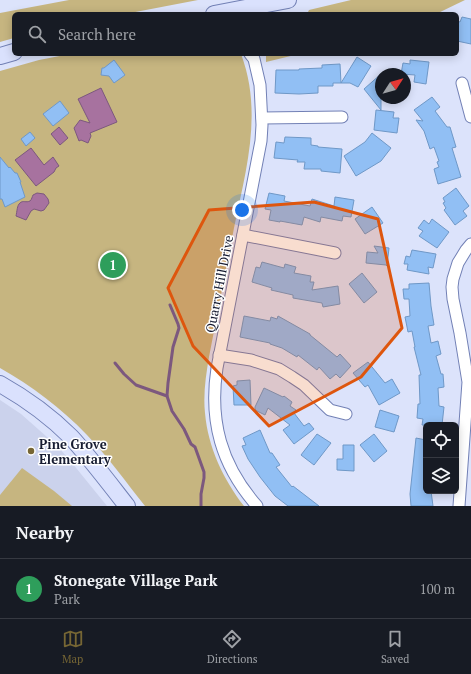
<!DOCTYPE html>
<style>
:root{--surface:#171b24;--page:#242831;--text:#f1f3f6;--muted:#9ea1a6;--line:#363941;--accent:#766634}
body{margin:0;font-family:"PT Serif",serif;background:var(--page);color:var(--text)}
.controls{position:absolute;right:12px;bottom:12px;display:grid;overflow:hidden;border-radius:6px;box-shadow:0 2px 10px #0003}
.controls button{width:36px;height:36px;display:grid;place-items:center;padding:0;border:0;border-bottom:1px solid var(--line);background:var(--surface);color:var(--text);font:20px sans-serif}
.compass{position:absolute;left:375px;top:68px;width:36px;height:36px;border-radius:50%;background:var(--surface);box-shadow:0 2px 10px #0003;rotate:54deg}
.you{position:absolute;left:242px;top:210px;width:14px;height:14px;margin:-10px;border:3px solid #fff;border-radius:50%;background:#1a73e8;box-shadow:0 0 0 6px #1a73e833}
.badge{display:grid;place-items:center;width:26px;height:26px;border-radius:50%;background:var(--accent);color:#fff;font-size:13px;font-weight:700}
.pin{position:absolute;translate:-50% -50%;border:2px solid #fff;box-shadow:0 1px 4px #0006}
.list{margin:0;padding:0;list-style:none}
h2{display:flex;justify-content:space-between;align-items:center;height:52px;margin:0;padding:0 16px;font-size:17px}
h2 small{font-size:13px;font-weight:400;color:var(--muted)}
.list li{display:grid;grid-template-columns:26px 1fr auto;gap:12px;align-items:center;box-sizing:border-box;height:60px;padding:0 16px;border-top:1px solid var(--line)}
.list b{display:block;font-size:15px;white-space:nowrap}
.list p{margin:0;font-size:13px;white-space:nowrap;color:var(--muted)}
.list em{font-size:13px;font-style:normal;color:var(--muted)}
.icon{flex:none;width:22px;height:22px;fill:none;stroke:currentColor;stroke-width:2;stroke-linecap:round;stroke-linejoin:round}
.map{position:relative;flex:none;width:471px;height:506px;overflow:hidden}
.search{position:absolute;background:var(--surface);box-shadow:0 2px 10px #0003;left:12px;right:12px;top:12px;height:44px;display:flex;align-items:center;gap:10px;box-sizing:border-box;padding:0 14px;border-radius:6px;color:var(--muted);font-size:15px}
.sheet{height:112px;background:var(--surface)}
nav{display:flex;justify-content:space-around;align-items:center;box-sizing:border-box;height:56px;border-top:1px solid var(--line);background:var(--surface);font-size:11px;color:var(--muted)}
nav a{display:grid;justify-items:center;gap:2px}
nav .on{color:var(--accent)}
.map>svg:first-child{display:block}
.built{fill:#cbd2ec}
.green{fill:#c6b580}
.water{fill:#a7729f;stroke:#7c587e}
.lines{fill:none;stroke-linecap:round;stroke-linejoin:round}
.stream{stroke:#7c587e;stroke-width:3}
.building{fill:#91bff4;stroke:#6f98c7}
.street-casing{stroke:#7280b5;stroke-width:13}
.secondary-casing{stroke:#7280b5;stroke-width:18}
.street{stroke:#fff;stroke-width:11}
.secondary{stroke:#dae1fd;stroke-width:16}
.marked{fill:#de560e;fill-opacity:0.2;stroke:#de560e;stroke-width:3;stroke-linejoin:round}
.poi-dot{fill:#766634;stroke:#fff;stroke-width:1.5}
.labels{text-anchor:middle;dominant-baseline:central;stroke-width:3;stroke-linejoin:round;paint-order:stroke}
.street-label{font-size:13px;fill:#171c31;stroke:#fff}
.poi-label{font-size:13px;font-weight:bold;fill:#171c31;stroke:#fff;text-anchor:start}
</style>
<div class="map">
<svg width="471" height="506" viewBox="0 0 471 506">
<rect width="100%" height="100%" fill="#dce3fb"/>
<!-- built -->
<polygon class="built" points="0,400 21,414 56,445 68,458 107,506 0,506"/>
<!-- green -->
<g class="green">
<polygon points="69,0 198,0 125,14 14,14 14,38 0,42 0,13"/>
<polygon points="351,0 465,0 436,14 307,14 309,10"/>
<path d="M70 54H241C263 112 246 170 234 228 226 271 217 314 209 357 206 375 203 394 205 413 208 447 223 479 244 506H145C126 482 108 457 87 435 61 408 32 386 0 368V71L39 60Z"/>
<polygon points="266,54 299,54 266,62"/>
<polygon points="22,468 54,491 72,506 0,506 0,495"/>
</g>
<!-- water -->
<g class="water">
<polygon points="101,88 117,122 90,133 91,136 88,143 81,140 79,141 74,128 80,120 90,123 78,99"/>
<polygon points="59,127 68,138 60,145 51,134"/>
<polygon points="31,148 44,165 53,157 59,166 56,168 54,172 36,186 15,160"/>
<path d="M37 193 44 194 48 199 49 203 44 210 41 211 34 209 31 211 26 220 16 216C17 212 17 205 20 203 23 200 26 203 30 201 32 199 32 197 33 195Z"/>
</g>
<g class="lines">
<!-- stream -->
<g class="stream">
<polyline points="170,305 178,324 179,328 173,347 168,383 167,396 172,411 184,429 191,444 195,447 204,472 204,478 201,494 201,506"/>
<polyline points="115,363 124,374 136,385 167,396"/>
</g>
</g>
<!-- building -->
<g class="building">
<polygon points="462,17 471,19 471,44 457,41 457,21 460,22"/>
<polygon points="357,57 371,66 358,87 350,83 341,83"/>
<polygon points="114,60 125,75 114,83 109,76 101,75 102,68 104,68"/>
<polygon points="410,60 429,62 426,84 414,82 415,75 401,74 403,63 410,64"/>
<polygon points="340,64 341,83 333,83 333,86 318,86 318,93 299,94 275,93 276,70 299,70 299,69 322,68 322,65"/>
<polygon points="381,74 381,110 364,89"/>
<polygon points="432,97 440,107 435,111 447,127 450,127 456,147 452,148 461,177 438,184 434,169 439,167 437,162 439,161 434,147 430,149 424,131 416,120 423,121 414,110"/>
<polygon points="60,101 69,113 53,126 43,114"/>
<polygon points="376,110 394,112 393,118 399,118 397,133 374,130"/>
<polygon points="30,132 35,138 26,146 21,139"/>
<polygon points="372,133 391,148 381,161 356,176 344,156 365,142"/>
<polygon points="285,137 311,138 311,145 318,146 318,147 342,149 340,173 321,171 321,169 304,169 305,162 297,162 298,160 274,158 276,142 284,143"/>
<polygon points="0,157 9,168 10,167 15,173 17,173 21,182 20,182 25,197 5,207 2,199 0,199"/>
<polygon points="456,188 469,206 463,211 467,216 455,225 444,210 446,208 443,203 445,202 443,198"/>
<polygon points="269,193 285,196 284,201 310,206 312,199 334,206 335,197 354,200 351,217 343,216 342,221 321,217 320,222 304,217 302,225 280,221 280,222 269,220 271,210 265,209"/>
<polygon points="372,207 383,223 365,234 355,219"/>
<polygon points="432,219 449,232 437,248 419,236 423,231 418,228 424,220 429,224"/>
<polygon points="374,246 389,248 387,266 386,265 366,263 367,252 378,253"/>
<polygon points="412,250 436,254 433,268 428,267 429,274 407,270 408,264 404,264 406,256 410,257"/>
<polygon points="262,262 284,268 285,264 296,267 294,273 311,276 310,282 314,282 312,290 338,286 340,304 323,307 322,303 293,298 293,295 271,290 272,288 252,282 256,267 260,268"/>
<polygon points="362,273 377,292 364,303 349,284"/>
<polygon points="429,283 431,306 434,325 428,326 431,343 438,341 441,354 436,356 441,374 443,374 444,387 438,388 439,406 444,407 442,425 422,425 423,419 417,418 418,404 420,404 419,375 421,375 414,347 415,347 412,331 408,332 405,317 410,316 409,299 404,299 403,289 409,289 409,284"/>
<polygon points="244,316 270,321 271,317 277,319 278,316 310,334 310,335 337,357 340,354 351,366 340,378 336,374 330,379 319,367 317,370 298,355 297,357 282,348 270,344 270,343 240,337"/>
<polygon points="368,362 385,383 392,379 400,393 379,405 368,385 365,387 353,373"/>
<polygon points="250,380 251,405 234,405 233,386 237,385 237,381"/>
<polygon points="264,388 283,397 284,396 292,402 290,406 296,410 294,413 304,426 309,423 314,429 294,444 283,430 290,425 268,408 265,415 255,410 255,407"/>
<polygon points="380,410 399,416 394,432 375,427"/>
<polygon points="260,430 270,453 272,453 280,465 276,467 292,487 293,486 319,506 288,506 275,496 260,477 248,459 242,446 246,445 243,438"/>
<polygon points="317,434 331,443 314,465 301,455"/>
<polygon points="374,434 387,451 374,462 360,445"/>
<polygon points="416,438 426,440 426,491 431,491 433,506 411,506 410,494"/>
<polygon points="343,445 354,445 354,471 337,470 337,459 343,459"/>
</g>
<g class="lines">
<!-- street casing -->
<g class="street-casing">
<g id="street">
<path d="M250 54 254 59 260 85 262 125 261 141 217 368C209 421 221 465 257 506"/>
<polyline points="462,83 471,117"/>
<polyline points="262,118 342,117"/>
<polyline points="243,235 335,253"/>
<polyline points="219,355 251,360 279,369 292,377 304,385 330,410 346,414"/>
<polyline points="459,506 468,382 460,333 453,299 452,287 453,279 458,263 466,250 471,244"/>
</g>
</g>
<!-- secondary casing -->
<g class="secondary-casing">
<g id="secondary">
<polyline points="214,14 288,0"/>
<polyline points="0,56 14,52"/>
<path d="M0 384C25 398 50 416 71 437 91 459 109 483 127 506"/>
</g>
</g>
<!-- street -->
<use href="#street" class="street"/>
<!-- secondary -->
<use href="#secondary" class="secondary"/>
</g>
<!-- marked area -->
<path class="marked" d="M314 202 378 219 402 328 361 377 269 426 193 346 168 288 209 210Z"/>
<!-- markers -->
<circle class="poi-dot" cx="31" cy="451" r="4"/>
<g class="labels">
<!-- street labels -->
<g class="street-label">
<text transform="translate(219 284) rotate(-79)">Quarry Hill Drive</text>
</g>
<!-- poi labels -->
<g class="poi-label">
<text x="39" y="444">Pine Grove<tspan x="39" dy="15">Elementary</tspan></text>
</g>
</g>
</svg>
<div class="controls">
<button><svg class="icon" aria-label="locate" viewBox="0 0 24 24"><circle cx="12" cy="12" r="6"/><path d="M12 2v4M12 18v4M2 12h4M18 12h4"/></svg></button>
<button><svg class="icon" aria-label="layers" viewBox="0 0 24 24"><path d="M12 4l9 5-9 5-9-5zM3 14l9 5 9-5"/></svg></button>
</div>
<svg class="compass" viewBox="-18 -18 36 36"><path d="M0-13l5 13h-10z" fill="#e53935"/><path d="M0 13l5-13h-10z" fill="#9ea1a6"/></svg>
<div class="you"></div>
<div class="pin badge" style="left:113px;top:265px;background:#2e9e5b">1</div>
<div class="search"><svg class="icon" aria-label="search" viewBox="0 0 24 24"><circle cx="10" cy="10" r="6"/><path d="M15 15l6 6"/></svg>Search here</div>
</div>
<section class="sheet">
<h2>Nearby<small></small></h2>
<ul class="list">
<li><span class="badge" style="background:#2e9e5b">1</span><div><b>Stonegate Village Park</b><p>Park</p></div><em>100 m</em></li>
</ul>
</section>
<nav>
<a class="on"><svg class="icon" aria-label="map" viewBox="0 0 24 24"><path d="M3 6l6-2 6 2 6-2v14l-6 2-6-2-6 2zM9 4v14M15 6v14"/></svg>Map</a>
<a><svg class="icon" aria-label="directions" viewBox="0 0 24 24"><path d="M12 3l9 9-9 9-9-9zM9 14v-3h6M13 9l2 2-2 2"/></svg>Directions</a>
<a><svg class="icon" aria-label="saved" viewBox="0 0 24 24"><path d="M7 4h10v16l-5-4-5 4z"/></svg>Saved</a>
</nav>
